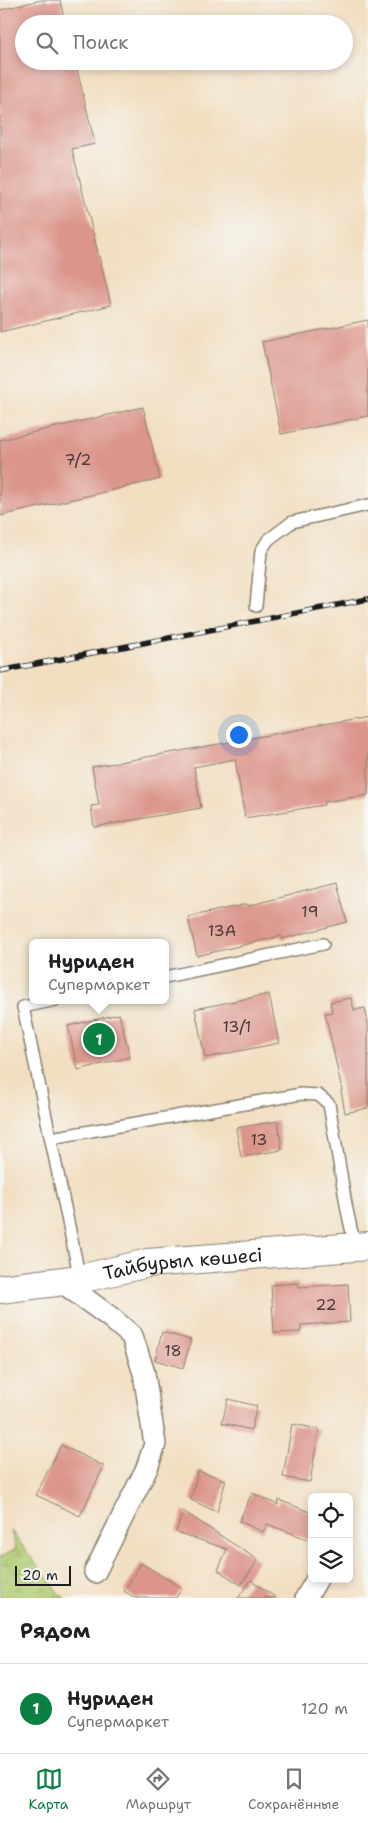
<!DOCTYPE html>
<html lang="ru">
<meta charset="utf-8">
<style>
:root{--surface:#fff;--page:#f2f2f2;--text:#202124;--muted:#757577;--line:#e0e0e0;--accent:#0b8043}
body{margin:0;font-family:"Shantell Sans",sans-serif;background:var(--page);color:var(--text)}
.controls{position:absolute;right:15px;bottom:15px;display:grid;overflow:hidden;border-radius:8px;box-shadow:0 2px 8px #0003}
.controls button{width:45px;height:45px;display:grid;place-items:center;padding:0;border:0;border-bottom:1px solid var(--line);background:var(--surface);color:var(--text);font:25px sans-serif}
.scale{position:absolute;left:15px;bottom:12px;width:56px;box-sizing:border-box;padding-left:5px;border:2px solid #1c1c1c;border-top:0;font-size:14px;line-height:18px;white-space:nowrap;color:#1c1c1c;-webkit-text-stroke:4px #f6f6f2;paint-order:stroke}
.you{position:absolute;left:238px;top:734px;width:18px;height:18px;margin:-12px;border:4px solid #fff;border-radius:50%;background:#1a73e8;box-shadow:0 0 0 8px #1a73e833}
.badge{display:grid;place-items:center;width:32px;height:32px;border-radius:50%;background:var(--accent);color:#fff;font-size:16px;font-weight:700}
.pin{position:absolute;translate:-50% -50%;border:2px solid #fff;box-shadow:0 1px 5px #0006}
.popup{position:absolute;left:29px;top:939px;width:140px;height:65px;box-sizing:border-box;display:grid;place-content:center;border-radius:8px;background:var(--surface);filter:drop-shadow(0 1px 4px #0005);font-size:16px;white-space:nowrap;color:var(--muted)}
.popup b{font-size:19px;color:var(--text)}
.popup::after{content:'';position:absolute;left:50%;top:100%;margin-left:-10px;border:10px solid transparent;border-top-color:var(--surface)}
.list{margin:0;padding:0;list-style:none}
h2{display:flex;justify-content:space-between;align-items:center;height:65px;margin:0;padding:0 20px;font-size:21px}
h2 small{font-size:16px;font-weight:400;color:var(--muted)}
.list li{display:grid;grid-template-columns:32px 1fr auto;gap:15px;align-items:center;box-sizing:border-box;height:90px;padding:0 20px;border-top:1px solid var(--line)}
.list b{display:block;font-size:19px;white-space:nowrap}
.list p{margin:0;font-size:16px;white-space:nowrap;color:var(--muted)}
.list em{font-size:16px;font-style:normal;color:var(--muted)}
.icon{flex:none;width:28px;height:28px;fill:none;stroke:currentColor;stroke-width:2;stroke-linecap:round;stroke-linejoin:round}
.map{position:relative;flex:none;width:368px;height:1598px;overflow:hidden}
.search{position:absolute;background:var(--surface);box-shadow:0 2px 8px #0003;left:15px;right:15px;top:15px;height:55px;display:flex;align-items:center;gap:12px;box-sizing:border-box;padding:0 18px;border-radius:28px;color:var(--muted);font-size:19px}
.sheet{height:155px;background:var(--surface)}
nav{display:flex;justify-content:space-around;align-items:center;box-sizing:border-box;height:70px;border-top:1px solid var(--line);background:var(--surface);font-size:14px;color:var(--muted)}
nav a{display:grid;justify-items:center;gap:2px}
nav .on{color:var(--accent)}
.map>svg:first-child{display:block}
.wetland{fill:url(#wetland-marsh);stroke:#667447}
.building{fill:#db958b}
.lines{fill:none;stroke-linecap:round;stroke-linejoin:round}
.service-casing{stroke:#877e6f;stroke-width:14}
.minor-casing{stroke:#877e6f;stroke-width:24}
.secondary-casing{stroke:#877e6f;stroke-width:30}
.service{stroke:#fff;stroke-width:11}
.minor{stroke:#fff;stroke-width:21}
.secondary{stroke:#fff;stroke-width:28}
.rail-casing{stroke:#1c1c1c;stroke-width:5.5}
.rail{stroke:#f6f6f2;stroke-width:4;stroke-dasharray:11;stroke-linecap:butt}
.labels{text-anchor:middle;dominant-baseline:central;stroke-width:4;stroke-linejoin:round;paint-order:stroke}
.number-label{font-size:16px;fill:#4c3a38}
.street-label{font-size:19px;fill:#1c1c1c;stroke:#f6f6f2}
</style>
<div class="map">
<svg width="368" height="1598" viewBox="0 0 368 1598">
<defs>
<pattern id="wetland-marsh" width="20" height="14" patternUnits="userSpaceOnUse" patternTransform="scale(1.25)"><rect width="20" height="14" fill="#b1cc72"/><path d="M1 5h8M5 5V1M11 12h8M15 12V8" fill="none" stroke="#98af62"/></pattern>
</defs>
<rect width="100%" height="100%" fill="#f6f6f2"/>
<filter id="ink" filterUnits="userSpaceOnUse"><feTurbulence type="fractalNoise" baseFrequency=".02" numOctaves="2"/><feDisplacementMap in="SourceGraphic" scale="10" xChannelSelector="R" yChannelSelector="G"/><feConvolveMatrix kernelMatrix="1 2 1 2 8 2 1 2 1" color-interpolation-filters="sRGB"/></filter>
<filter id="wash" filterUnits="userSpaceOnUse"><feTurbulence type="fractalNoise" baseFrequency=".0096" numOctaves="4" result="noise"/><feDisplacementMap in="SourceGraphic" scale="20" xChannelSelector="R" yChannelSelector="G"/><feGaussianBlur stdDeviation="1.12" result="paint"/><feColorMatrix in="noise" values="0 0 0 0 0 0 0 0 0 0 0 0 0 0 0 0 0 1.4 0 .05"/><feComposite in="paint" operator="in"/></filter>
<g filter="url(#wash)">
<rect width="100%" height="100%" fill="#f2dfc2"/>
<!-- wetland -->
<polygon class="wetland" points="11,1531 60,1595 65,1598 0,1598 0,1558 16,1549"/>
<g id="blocks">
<!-- building -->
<g class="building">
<polygon points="41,0 60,0 65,24 24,24 24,61 75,61 95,144 72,149 111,305 0,332 0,10"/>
<polygon points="368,320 368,416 281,434 262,342"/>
<polygon points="143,407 160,479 0,516 0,440"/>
<polygon points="368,717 368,795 324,802 324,805 245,818 235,759 194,767 201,808 94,827 91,806 99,805 92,767"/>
<polygon points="337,883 347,922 282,939 281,936 197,956 188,917 247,904 247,906"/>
<polygon points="269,994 279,1043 205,1058 195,1009"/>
<polygon points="351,998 354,1010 365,1008 368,1023 368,1108 345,1113 341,1090 342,1090 325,1013 332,1012 330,1002"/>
<polygon points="119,1014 130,1057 78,1070 68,1026"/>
<polygon points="278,1121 282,1150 241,1157 236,1128"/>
<polygon points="298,1283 299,1287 348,1284 350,1322 301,1325 301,1332 274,1333 271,1285"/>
<polygon points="162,1332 191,1340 183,1368 155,1360"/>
<polygon points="228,1399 257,1406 251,1430 222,1423"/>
<polygon points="292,1424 319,1429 310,1482 283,1477"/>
<polygon points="61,1445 104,1466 80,1516 36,1495"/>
<polygon points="198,1471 226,1480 217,1512 191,1500"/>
<polygon points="252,1493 278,1505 279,1500 312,1513 312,1541 267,1524 263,1532 239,1521"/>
<polygon points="183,1511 258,1560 241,1585 218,1570 227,1549 176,1532"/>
<polygon points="141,1563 182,1588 176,1598 135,1598 124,1591"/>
<polygon points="251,1580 276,1598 238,1598"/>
</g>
</g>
</g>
<g filter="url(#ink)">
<use href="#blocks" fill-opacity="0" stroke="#877e6f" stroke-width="1"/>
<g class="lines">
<!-- service casing -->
<g class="service-casing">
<g id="service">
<polyline points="256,606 261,551 268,540 292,522 368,505"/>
<polyline points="165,977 323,944"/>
<polyline points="56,1000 23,1007 80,1279"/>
<polyline points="51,1138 301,1094 318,1095 329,1104 347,1210 355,1247"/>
</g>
</g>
<!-- minor casing -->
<g class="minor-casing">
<g id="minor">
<polyline points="62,1282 110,1317 132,1336 144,1373 155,1444 147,1468 95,1572"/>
<polyline points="306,1598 317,1579"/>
</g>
</g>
<!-- secondary casing -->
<g class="secondary-casing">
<g id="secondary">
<path id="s1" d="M0 1289 80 1279 148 1263 368 1246"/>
</g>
</g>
<!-- service -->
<use href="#service" class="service"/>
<!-- minor -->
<use href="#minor" class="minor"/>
<!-- secondary -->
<use href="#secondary" class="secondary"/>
<!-- rail casing -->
<g class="rail-casing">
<polyline id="rail" points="0,671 368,599"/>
</g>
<!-- rail -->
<use href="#rail" class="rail"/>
</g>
</g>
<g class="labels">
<!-- number labels -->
<g class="number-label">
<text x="78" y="459">7/2</text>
<text x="310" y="911">19</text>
<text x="222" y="930">13А</text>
<text x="237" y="1026">13/1</text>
<text x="259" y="1139">13</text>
<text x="326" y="1304">22</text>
<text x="173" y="1350">18</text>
</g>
<!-- street labels -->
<g class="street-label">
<text stroke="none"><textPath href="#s1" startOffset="185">Тайбурыл көшесі</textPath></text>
</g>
</g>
</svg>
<div class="controls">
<button><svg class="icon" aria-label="locate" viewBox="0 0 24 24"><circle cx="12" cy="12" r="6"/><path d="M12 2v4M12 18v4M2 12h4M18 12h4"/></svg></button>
<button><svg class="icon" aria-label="layers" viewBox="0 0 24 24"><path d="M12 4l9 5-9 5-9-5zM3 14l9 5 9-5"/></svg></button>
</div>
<div class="scale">20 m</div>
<div class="you"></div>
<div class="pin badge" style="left:99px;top:1039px">1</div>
<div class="popup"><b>Нуриден</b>Супермаркет</div>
<div class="search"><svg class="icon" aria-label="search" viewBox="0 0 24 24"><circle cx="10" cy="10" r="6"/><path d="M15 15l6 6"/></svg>Поиск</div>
</div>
<section class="sheet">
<h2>Рядом<small></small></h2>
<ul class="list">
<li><span class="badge">1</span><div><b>Нуриден</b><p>Супермаркет</p></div><em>120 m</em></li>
</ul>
</section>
<nav>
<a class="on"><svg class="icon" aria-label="map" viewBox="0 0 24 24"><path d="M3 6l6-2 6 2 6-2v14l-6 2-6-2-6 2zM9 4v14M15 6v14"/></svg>Карта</a>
<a><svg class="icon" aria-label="directions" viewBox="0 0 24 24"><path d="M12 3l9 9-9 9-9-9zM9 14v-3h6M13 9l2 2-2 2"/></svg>Маршрут</a>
<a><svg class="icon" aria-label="saved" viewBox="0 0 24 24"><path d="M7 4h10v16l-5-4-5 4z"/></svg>Сохранённые</a>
</nav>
